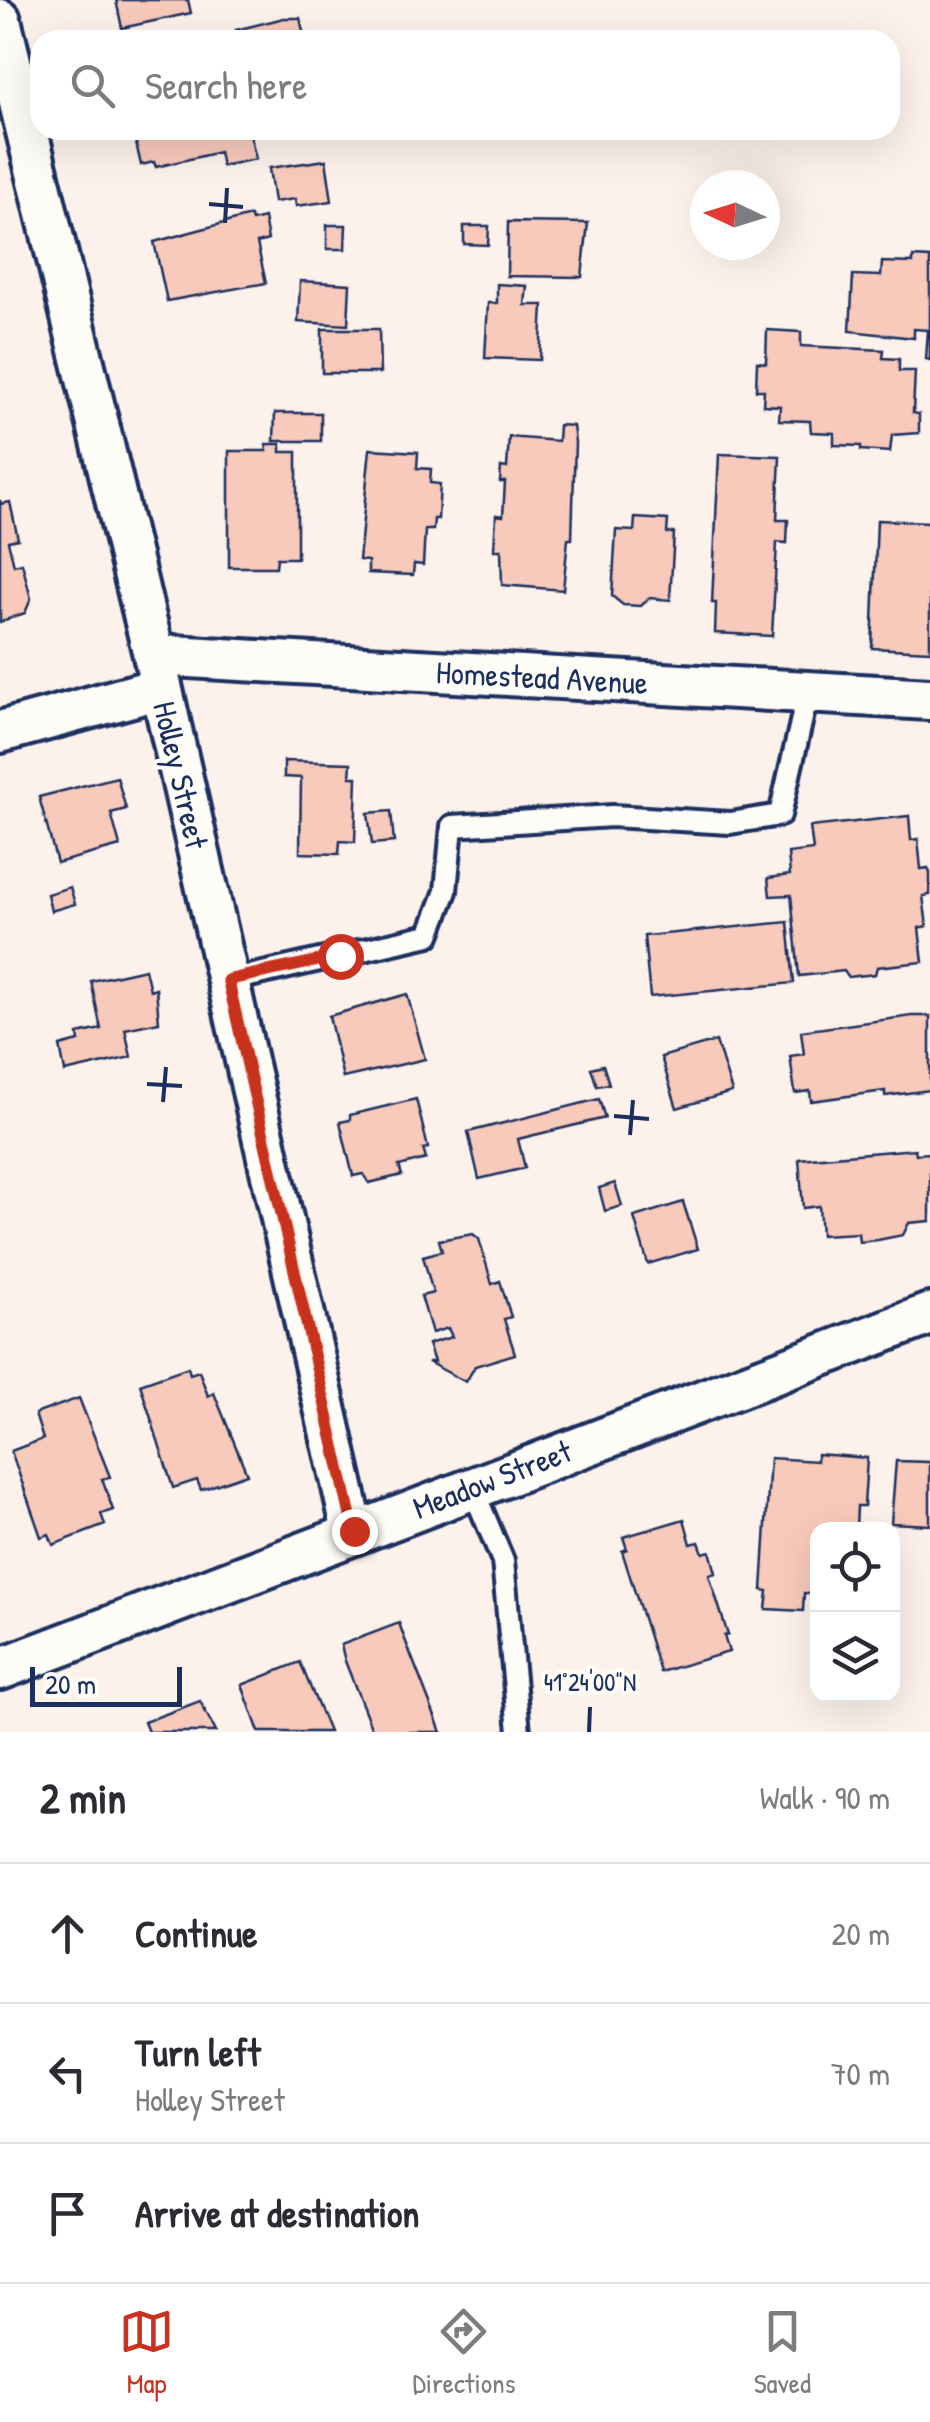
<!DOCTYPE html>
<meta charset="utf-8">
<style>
:root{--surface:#fff;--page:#f2f2f3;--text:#2b2b33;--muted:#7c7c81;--line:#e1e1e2;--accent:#c8321e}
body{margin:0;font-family:"Patrick Hand",sans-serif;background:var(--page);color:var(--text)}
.controls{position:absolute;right:30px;bottom:30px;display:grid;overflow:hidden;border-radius:20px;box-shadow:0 10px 40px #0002}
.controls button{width:90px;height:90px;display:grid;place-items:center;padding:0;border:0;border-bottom:2px solid var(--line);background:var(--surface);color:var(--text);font:50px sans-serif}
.compass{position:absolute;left:690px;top:170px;width:90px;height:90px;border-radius:50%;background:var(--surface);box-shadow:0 10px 40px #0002;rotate:274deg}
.scale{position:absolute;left:30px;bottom:25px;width:152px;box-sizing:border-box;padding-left:10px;border:5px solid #1b2f5e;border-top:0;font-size:28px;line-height:35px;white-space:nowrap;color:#1b2f5e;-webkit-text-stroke:8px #fdfcf7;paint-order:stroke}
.stop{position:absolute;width:30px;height:30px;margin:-22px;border:8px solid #c8321e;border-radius:50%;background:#fff}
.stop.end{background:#c8321e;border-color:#fff;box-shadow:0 2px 10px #0008}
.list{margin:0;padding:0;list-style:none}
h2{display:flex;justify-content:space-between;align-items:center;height:130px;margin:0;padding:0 40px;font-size:42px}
h2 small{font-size:32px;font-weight:400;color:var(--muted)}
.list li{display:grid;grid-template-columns:65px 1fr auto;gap:30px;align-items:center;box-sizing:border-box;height:140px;padding:0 40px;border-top:2px solid var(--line)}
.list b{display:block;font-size:38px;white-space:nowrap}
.list p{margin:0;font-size:32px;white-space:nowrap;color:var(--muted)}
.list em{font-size:32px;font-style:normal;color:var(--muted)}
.icon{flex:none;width:55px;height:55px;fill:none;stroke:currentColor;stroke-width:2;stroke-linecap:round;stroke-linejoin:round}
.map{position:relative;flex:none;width:930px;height:1732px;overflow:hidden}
.search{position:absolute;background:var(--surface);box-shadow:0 10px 40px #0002;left:30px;right:30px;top:30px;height:110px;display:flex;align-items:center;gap:25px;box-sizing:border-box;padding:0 35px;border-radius:30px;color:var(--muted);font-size:38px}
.sheet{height:550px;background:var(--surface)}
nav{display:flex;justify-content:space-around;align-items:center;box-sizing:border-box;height:140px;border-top:2px solid var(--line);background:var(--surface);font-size:28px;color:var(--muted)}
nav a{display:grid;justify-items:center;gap:5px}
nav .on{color:var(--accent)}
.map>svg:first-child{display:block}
.building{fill:#f8cabb;stroke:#1b2f5e;stroke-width:2.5}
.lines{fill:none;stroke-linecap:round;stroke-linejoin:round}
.service-casing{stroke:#1b2f5e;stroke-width:28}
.minor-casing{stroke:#1b2f5e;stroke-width:48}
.service{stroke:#fdfcf7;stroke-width:20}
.minor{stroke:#fdfcf7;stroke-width:40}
.route{stroke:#c8321e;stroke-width:12}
.ticks{fill:none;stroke:#1b2f5e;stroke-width:4}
.labels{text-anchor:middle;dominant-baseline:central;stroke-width:8;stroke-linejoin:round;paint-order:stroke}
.street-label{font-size:32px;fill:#1b2f5e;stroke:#fdfcf7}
.ticks-label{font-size:25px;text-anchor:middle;fill:#1b2f5e;stroke:#fdfcf7;stroke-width:8;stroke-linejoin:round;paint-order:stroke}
</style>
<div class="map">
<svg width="930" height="1732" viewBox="0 0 930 1732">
<rect width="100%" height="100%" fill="#fcf2eb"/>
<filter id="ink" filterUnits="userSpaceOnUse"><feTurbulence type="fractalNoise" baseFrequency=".01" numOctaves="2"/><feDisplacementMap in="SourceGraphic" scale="20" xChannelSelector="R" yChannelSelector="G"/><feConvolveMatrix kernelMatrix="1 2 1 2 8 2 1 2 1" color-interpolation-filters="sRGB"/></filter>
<g filter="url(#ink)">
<!-- building -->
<g class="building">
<polygon points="116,0 188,0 191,13 122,28"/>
<polygon points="284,18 300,18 305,40 239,40 236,30"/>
<polygon points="133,130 249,130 256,159 222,166 219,152 156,167 154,162 141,165"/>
<polygon points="326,160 332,201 296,206 295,199 274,202 269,168"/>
<polygon points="250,216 252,221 264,218 268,240 257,243 266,283 167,301 154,242"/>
<polygon points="508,222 588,223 582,277 507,276"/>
<polygon points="327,225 346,225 345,249 327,249"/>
<polygon points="464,226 489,226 488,245 464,244"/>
<polygon points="913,257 930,258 930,360 926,359 928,330 914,329 914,338 850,331 853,275 881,276 882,262 913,263"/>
<polygon points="300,281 350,284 348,325 298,322"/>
<polygon points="497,284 527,286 525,305 543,305 540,360 485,358 488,303 497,303"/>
<polygon points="322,329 379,329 380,373 322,373"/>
<polygon points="767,330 801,332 801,346 884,350 883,358 899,359 899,371 915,371 913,413 919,414 919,433 892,435 890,452 861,450 861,446 834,445 834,433 811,432 810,421 779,420 780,406 763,405 764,390 756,390 757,362 766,363"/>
<polygon points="275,413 321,413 321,441 274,441"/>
<polygon points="559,425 573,426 575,442 572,539 568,539 563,590 502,585 501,550 494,550 496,515 503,516 505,482 500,482 501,467 507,468 509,437 558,441"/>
<polygon points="266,444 281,444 281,452 297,452 297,558 277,558 276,567 229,567 229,451 267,451"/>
<polygon points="370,449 418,452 417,468 431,469 430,483 440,484 438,519 434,519 433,530 425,530 423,565 414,564 413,575 368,573 368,561 359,560"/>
<polygon points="719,454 780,456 777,520 788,520 787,543 777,542 772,636 715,633 716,603 712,603"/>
<polygon points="0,500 1,504 10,502 18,539 8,541 14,565 22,563 31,599 25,613 0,622"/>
<polygon points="635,518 668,520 667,533 674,533 670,600 649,598 641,606 623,605 612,596 616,530 634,531"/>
<polygon points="877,520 930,522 930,651 872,648"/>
<polygon points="284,761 351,763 350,777 357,777 355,842 340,841 339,854 300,853 301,778 284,777"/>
<polygon points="117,777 126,809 111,813 120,846 57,863 39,797"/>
<polygon points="391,811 394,842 372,844 368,813"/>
<polygon points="909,816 911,840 918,839 921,869 928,868 930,873 930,895 923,896 927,926 919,928 923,962 877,967 875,974 848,977 844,971 799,976 791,895 770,896 768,878 790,875 788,853 813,850 810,827"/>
<polygon points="70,887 75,904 51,911 47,894"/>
<polygon points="788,922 794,983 650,997 644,936"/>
<polygon points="145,969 150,990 156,988 159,1022 125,1029 131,1057 65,1072 60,1046 79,1041 78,1034 101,1029 91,981"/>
<polygon points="407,994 425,1059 343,1078 329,1016"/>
<polygon points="912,1016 930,1016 930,1090 885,1096 885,1091 811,1101 810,1091 795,1093 790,1056 804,1054 801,1031"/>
<polygon points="716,1041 732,1092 677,1108 661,1057"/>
<polygon points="603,1065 609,1084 597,1086 591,1068"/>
<polygon points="416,1099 428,1148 423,1149 426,1159 399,1166 402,1175 369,1183 363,1174 353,1176 340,1122 350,1120 350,1115"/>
<polygon points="599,1099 605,1118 518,1139 525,1168 479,1179 468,1132"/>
<polygon points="915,1149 916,1154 930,1153 930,1221 909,1223 903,1235 878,1240 859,1242 858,1233 821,1235 819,1206 803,1208 799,1159"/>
<polygon points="615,1183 622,1206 605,1211 599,1188"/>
<polygon points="683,1202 698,1249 648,1264 634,1217"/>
<polygon points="473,1234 479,1239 492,1284 500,1281 511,1317 504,1319 515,1354 475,1366 466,1382 428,1362 434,1362 428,1344 452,1337 448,1328 432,1333 421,1296 433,1293 423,1256 442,1251 439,1240"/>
<polygon points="188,1367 190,1374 199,1371 208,1396 214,1393 247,1474 201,1490 197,1480 173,1488 140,1384"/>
<polygon points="79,1398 110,1477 102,1479 113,1510 101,1514 105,1525 53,1545 49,1534 41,1537 11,1451 43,1439 35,1414"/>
<polygon points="817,1454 867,1458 864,1506 857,1506 856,1530 818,1530 818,1594 804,1593 803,1611 766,1609 768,1591 762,1590 770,1458 817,1461"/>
<polygon points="896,1461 930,1462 930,1525 891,1523"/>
<polygon points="684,1519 691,1544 699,1542 703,1553 710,1551 716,1573 709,1575 728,1635 724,1636 729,1652 660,1672 622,1551 627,1549 623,1537"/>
<polygon points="399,1623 404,1637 441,1732 373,1732 345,1661 341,1645"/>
<polygon points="300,1662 329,1732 259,1732 242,1685"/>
<polygon points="200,1701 216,1732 148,1732 144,1722"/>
</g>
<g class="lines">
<!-- service casing -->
<g class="service-casing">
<g id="service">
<polyline points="228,981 429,935 446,891 452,826 612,816 730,823 780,815 808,692"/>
<polyline points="472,1487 503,1561 519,1732"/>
</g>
</g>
<!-- minor casing -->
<g class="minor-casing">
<g id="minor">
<polyline points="0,20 154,655 353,1531"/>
<polyline points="154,655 930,699"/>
<polyline points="0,732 161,688"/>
<polyline points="0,1669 930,1314"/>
</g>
</g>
<!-- service -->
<use href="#service" class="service"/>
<!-- minor -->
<use href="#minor" class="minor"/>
</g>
</g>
<g class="lines" filter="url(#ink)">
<!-- route -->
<polyline class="route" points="340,956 228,980 354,1531"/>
</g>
<!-- ticks -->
<path class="ticks" d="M209 204 243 207M225 223 227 188M147 1084 182 1086M163 1102 166 1067M614 1116 649 1119M630 1135 633 1100M589 1732 590 1707"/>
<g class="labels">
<!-- street labels -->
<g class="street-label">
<text transform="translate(542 677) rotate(3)">Homestead Avenue</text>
<text transform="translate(181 775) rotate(77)">Holley Street</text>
<text transform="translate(492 1479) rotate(-21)">Meadow Street</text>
</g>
</g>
<g class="ticks-label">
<text x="590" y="1691">41°24'00"N</text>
</g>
</svg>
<div class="controls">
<button><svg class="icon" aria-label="locate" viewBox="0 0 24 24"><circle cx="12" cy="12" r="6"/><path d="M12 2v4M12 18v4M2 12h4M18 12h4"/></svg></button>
<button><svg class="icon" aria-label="layers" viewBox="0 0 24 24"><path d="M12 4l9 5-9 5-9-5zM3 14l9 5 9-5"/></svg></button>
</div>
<svg class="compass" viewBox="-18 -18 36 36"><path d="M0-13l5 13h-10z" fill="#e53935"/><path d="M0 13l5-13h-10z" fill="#7c7c81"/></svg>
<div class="scale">20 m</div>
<div class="stop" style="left:340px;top:956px"></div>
<div class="stop end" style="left:354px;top:1531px"></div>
<div class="search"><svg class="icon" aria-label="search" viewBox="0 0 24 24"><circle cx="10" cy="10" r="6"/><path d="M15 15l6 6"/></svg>Search here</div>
</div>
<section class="sheet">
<h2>2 min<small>Walk · 90 m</small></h2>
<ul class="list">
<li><svg class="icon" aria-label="ahead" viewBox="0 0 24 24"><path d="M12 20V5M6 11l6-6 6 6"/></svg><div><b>Continue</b></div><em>20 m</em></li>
<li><svg class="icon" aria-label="left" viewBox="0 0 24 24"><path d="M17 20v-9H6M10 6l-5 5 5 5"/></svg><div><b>Turn left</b><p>Holley Street</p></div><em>70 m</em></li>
<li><svg class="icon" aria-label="arrive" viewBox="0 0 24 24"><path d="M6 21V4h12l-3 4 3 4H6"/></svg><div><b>Arrive at destination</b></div></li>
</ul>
</section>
<nav>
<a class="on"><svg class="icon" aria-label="map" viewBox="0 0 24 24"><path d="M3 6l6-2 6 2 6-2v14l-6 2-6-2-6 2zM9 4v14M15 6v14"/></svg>Map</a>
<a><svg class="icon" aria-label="directions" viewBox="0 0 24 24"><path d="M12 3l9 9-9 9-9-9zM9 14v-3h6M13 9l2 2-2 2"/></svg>Directions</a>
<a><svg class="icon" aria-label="saved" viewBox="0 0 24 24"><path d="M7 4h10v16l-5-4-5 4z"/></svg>Saved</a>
</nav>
